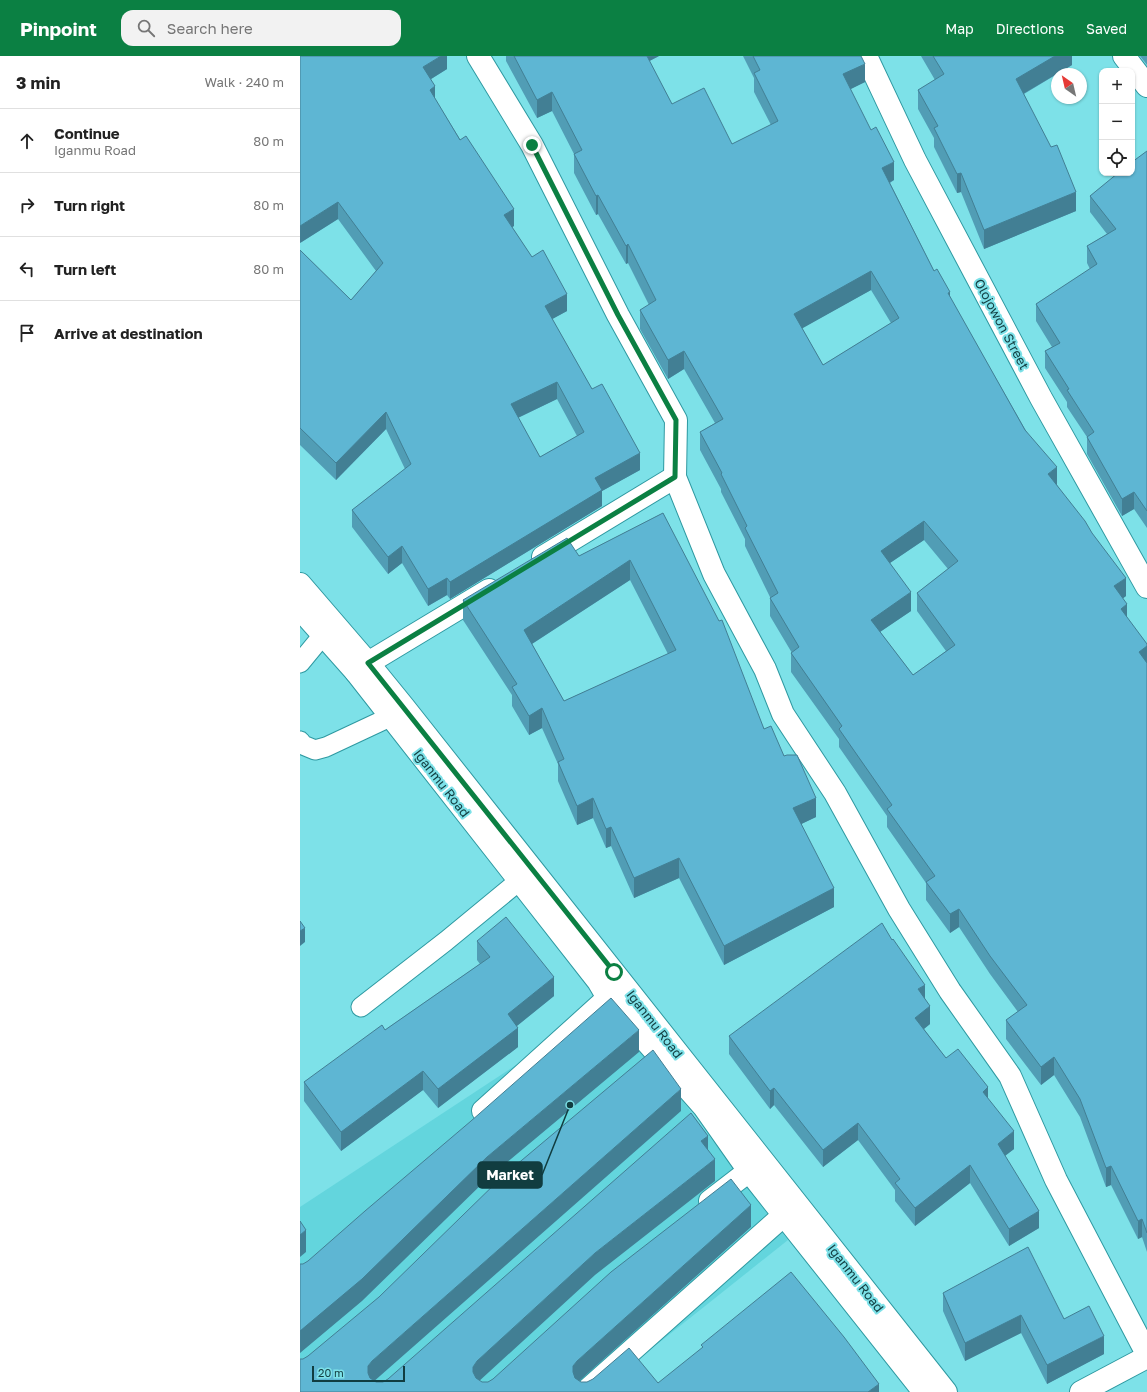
<!DOCTYPE html>
<meta charset="utf-8">
<style>
:root{--surface:#fff;--page:#f2f2f2;--text:#222;--muted:#767676;--line:#e0e0e0;--accent:#0b8043}
body{margin:0;font-family:"Golos Text",sans-serif;background:var(--page);color:var(--text)}
.controls{position:absolute;right:12px;top:12px;display:grid;overflow:hidden;border-radius:8px;box-shadow:0 1px 3px #0004}
.controls button{width:36px;height:36px;display:grid;place-items:center;padding:0;border:0;border-bottom:1px solid var(--line);background:var(--surface);color:var(--text);font:20px sans-serif}
.compass{position:absolute;left:751px;top:12px;width:36px;height:36px;border-radius:50%;background:var(--surface);box-shadow:0 1px 3px #0004;rotate:326deg}
.scale{position:absolute;left:12px;bottom:10px;width:93px;box-sizing:border-box;padding-left:4px;border:2px solid #113d40;border-top:0;font-size:11px;line-height:14px;white-space:nowrap;color:#113d40;-webkit-text-stroke:3px #7de1e8;paint-order:stroke}
.stop{position:absolute;width:12px;height:12px;margin:-9px;border:3px solid #0b8043;border-radius:50%;background:#fff}
.stop.end{background:#0b8043;border-color:#fff;box-shadow:0 1px 4px #0008}
.list{margin:0;padding:0;list-style:none}
h2{display:flex;justify-content:space-between;align-items:center;height:52px;margin:0;padding:0 16px;font-size:17px}
h2 small{font-size:13px;font-weight:400;color:var(--muted)}
.list li{display:grid;grid-template-columns:26px 1fr auto;gap:12px;align-items:center;box-sizing:border-box;height:64px;padding:0 16px;border-top:1px solid var(--line)}
.list b{display:block;font-size:15px;white-space:nowrap}
.list p{margin:0;font-size:13px;white-space:nowrap;color:var(--muted)}
.list em{font-size:13px;font-style:normal;color:var(--muted)}
.icon{flex:none;width:22px;height:22px;fill:none;stroke:currentColor;stroke-width:2;stroke-linecap:round;stroke-linejoin:round}
.map{position:relative;flex:none;width:847px;height:1336px;overflow:hidden}
header{display:flex;align-items:center;gap:24px;box-sizing:border-box;height:56px;padding:0 20px;background:var(--accent);color:#fff}
header strong{font-size:19px}
nav{display:flex;gap:22px;margin-inline-start:auto;font-size:14px}
.search{width:280px;height:36px;background:var(--page);display:flex;align-items:center;gap:10px;box-sizing:border-box;padding:0 14px;border-radius:12px;color:var(--muted);font-size:15px}
main{display:flex}
aside{flex:1;background:var(--surface)}
.map>svg:first-child{display:block}
.built{fill:#63d5dd}
.lines{fill:none;stroke-linecap:round;stroke-linejoin:round}
.service-casing{stroke:#2e99a1;stroke-width:21}
.minor-casing{stroke:#2e99a1;stroke-width:24}
.secondary-casing{stroke:#2e99a1;stroke-width:24}
.service{stroke:#fff;stroke-width:19}
.minor{stroke:#fff;stroke-width:22}
.secondary{stroke:#fff;stroke-width:22}
.wall{fill:#519db5;fill-rule:evenodd}
.shaded-wall{fill:#427f94}
.building{fill:#5eb6d3;stroke:#427f94;fill-rule:evenodd}
.route{stroke:#0b8043;stroke-width:5}
.labels{text-anchor:middle;dominant-baseline:central;stroke-width:4;stroke-linejoin:round;paint-order:stroke}
.street-label{font-size:13px;fill:#113d40;stroke:#7de1e8}
.leader{fill:none;stroke:#113d40;stroke-width:1.5}
.callout-dot{fill:#113d40;stroke:#7de1e8;stroke-width:1.5}
.callout{fill:#113d40;stroke:#113d40;stroke-width:1.5}
.callout-label{font-size:14px;text-anchor:middle;font-weight:bold;fill:#fff}
</style>
<header>
<strong>Pinpoint</strong>
<div class="search"><svg class="icon" aria-label="search" viewBox="0 0 24 24"><circle cx="10" cy="10" r="6"/><path d="M15 15l6 6"/></svg>Search here</div>
<nav><a>Map</a><a>Directions</a><a>Saved</a></nav>
</header>
<main>
<aside>
<h2>3 min<small>Walk · 240 m</small></h2>
<ul class="list">
<li><svg class="icon" aria-label="ahead" viewBox="0 0 24 24"><path d="M12 20V5M6 11l6-6 6 6"/></svg><div><b>Continue</b><p>Iganmu Road</p></div><em>80 m</em></li>
<li><svg class="icon" aria-label="right" viewBox="0 0 24 24"><path d="M7 20v-9h11M14 6l5 5-5 5"/></svg><div><b>Turn right</b></div><em>80 m</em></li>
<li><svg class="icon" aria-label="left" viewBox="0 0 24 24"><path d="M17 20v-9H6M10 6l-5 5 5 5"/></svg><div><b>Turn left</b></div><em>80 m</em></li>
<li><svg class="icon" aria-label="arrive" viewBox="0 0 24 24"><path d="M6 21V4h12l-3 4 3 4H6"/></svg><div><b>Arrive at destination</b></div></li>
</ul>
</aside>
<div class="map">
<svg width="847" height="1336" viewBox="0 0 847 1336">
<rect width="100%" height="100%" fill="#7de1e8"/>
<!-- built -->
<polygon class="built" points="309,948 488,1184 297,1336 0,1336 0,1151"/>
<g class="lines">
<!-- service casing -->
<g class="service-casing">
<g id="service">
<polyline points="0,607 23,579"/>
<polyline points="0,685 3,689 15,694 26,691 90,661"/>
<polyline points="61,951 146,885 219,825"/>
</g>
</g>
<!-- minor casing -->
<g class="minor-casing">
<g id="minor">
<polyline points="178,0 232,89 318,259 376,364 375,421 414,518 465,613 483,658 535,737 599,853 650,935 710,1020 756,1124 847,1298"/>
<polyline points="566,0 615,104 741,342 847,531"/>
<polyline points="824,0 847,30"/>
<polyline points="243,501 375,421"/>
<polyline points="56,616 68,607 189,534"/>
<polyline points="183,1055 308,942"/>
<polyline points="410,1145 449,1115"/>
<polyline points="285,1336 484,1159"/>
<polyline points="781,1336 847,1301"/>
</g>
</g>
<!-- secondary casing -->
<g class="secondary-casing">
<g id="secondary">
<polyline points="0,528 68,607 103,650 646,1336"/>
<polyline points="0,553 56,616 298,925 308,942 404,1051 449,1115 624,1336"/>
</g>
</g>
<!-- service -->
<use href="#service" class="service"/>
<!-- minor -->
<use href="#minor" class="minor"/>
<!-- secondary -->
<use href="#secondary" class="secondary"/>
</g>
<!-- wall -->
<g class="wall">
<path d="M147 0V13L131 23 135 43 214 170 212 171 267 255 252 263 292 333 340 414 302 435V450L150 543 147 539 128 550 102 507 88 518 52 471V454L105 413 86 373 36 424 0 389V194L51 244 76 215 38 163 0 187ZM257 343 277 380 240 401 218 362Z"/>
<path d="M206 0H359L349 5 372 48 432 88 471 69 454 36V22L443 0H561L565 26 550 33 594 124 590 127 634 215 650 242 757 429 826 540 823 542 827 563 847 588V1196L842 1181 838 1183 811 1129 806 1131 780 1061 754 1019 741 1029 706 983V964L718 956 690 918 659 871 650 877 626 844V827L587 771V760L539 691V683L491 616V597H492L470 560V541L445 490V483L421 436V433L400 394V376L415 367 384 313 368 323 340 273V254L349 249 328 207 326 208 298 158 296 159 274 117V98L252 55 237 62 206 5ZM571 234 591 267 523 309 502 272ZM624 484 648 513 617 537V555L646 595 613 619 580 576 611 555 590 507Z"/>
<polygon points="621,0 772,0 772,9 724,38 776,155 684,193 661,136 657,137 634,91 634,82 618,53 618,34 635,24"/>
<polygon points="840,0 847,0 847,9"/>
<polygon points="847,95 847,472 834,453 822,460 787,398 787,381 767,351 767,346 745,312 745,295 752,291 736,265 736,248 790,213 787,207 787,190 807,178 790,156 790,140"/>
<path d="M363 457 464 673 484 700 516 761 501 768 534 851 424 909 379 822 334 842 311 790 306 792 293 762 277 769 258 725V708L242 672 229 679 212 650V639L163 564V544L279 500ZM330 524 368 598 264 645 232 588Z"/>
<polygon points="177,885 254,940 217,970 218,991 138,1052 123,1034 41,1095 4,1045 4,1026 85,974 180,908 177,904"/>
<polygon points="625,943 630,968 624,973 646,1002 688,1043 714,1093 705,1100 739,1172 709,1190 670,1127 615,1170 595,1145 595,1134 558,1084 523,1111 474,1049 470,1053 429,998 429,980"/>
<polygon points="643,1237 764,1263 804,1298 747,1328 721,1277 665,1305 643,1255"/>
</g>
<!-- shaded-wall -->
<g class="shaded-wall">
<polygon points="141,0 147,0 147,13 123,28 123,11"/>
<polygon points="342,0 359,0 342,9"/>
<polygon points="755,0 772,0 772,9 716,42 716,23"/>
<polygon points="565,8 565,26 543,37 543,18"/>
<polygon points="135,30 135,47 130,34"/>
<polygon points="252,36 252,55 237,62 237,44"/>
<polygon points="594,106 594,124 582,130 582,112"/>
<polygon points="661,117 661,136 657,137 657,118"/>
<polygon points="776,136 776,155 684,193 684,174"/>
<polygon points="298,139 298,158 296,159 296,140"/>
<polygon points="38,146 38,163 0,187 0,170"/>
<polygon points="214,153 214,170 204,176 204,159"/>
<polygon points="328,188 328,207 326,208 326,190"/>
<polygon points="571,215 571,234 494,277 494,258"/>
<polygon points="650,236 650,254 648,237"/>
<polygon points="267,238 267,255 245,267 245,250"/>
<polygon points="384,295 384,313 368,323 368,304"/>
<polygon points="257,326 257,343 211,365 211,348"/>
<polygon points="86,356 86,373 36,424 36,407"/>
<polygon points="340,397 340,414 302,435 302,450 150,543 150,526 295,422"/>
<polygon points="757,411 757,430 748,418"/>
<polygon points="834,436 834,453 822,460 822,443"/>
<polygon points="624,465 624,484 581,513 581,495"/>
<polygon points="102,490 102,507 88,518 88,501"/>
<polygon points="330,504 330,524 224,593 224,574"/>
<polygon points="147,522 147,539 128,550 128,533"/>
<polygon points="826,522 826,540 814,549 814,530"/>
<polygon points="611,536 611,555 571,582 571,564"/>
<polygon points="827,548 827,567 821,553"/>
<polygon points="847,590 847,608 839,596"/>
<polygon points="242,652 242,672 229,679 229,660"/>
<polygon points="293,742 293,762 277,769 277,750"/>
<polygon points="516,742 516,761 493,772 493,752"/>
<polygon points="311,771 311,790 306,792 306,773"/>
<polygon points="379,802 379,822 334,842 334,822"/>
<polygon points="534,832 534,851 424,909 424,890"/>
<polygon points="659,853 659,871 650,877 650,858"/>
<polygon points="5,872 5,886 0,890 0,875"/>
<polygon points="254,921 254,940 208,977 208,958"/>
<polygon points="625,929 625,946 618,933"/>
<polygon points="630,950 630,968 615,980 615,962"/>
<polygon points="218,972 218,991 138,1052 138,1033"/>
<polygon points="339,974 339,996 187,1123 62,1245 0,1297 0,1275 187,1101"/>
<polygon points="754,1001 754,1019 741,1029 741,1011"/>
<polygon points="123,1015 123,1034 41,1095 41,1076"/>
<polygon points="688,1031 688,1049 683,1036"/>
<polygon points="474,1032 474,1049 470,1053 470,1035"/>
<polygon points="381,1033 381,1055 72,1327 68,1332 68,1310 72,1305"/>
<polygon points="558,1067 558,1084 523,1111 523,1094"/>
<polygon points="714,1075 714,1093 698,1105 698,1088"/>
<polygon points="408,1080 408,1102 401,1085"/>
<polygon points="415,1103 415,1125 295,1219 177,1327 173,1333 173,1311 177,1305 295,1197"/>
<polygon points="670,1109 670,1127 615,1170 615,1152"/>
<polygon points="811,1110 811,1129 806,1131 806,1112"/>
<polygon points="451,1149 451,1171 277,1327 273,1336 273,1310 277,1305"/>
<polygon points="739,1155 739,1172 709,1190 709,1173"/>
<polygon points="842,1163 842,1181 838,1183 838,1165"/>
<polygon points="6,1174 6,1196 0,1201 0,1179"/>
<polygon points="721,1259 721,1277 665,1305 665,1287"/>
<polygon points="804,1280 804,1298 747,1328 747,1309"/>
<polygon points="579,1328 579,1336 568,1336"/>
</g>
<!-- building -->
<g class="building">
<path d="M0 0H141L123 11 135 30 130 34 160 84 166 80 214 153 204 159 232 201 243 194 267 238 245 250 292 333 302 328 340 397 295 422 302 434 150 526 147 522 128 533 102 490 88 501 52 454 111 408 86 356 36 407 0 372V194L51 244 83 207 38 146 0 170ZM257 326 284 376 240 401 211 348Z"/>
<path d="M214 0H347L372 48 404 32 432 88 478 65 454 17 460 14 453 0H561L565 8 543 18 571 74 576 71 594 106 582 112 634 215 637 213 650 236 648 237 725 374 757 411 748 418 785 465 792 477 826 522 814 530 827 548 821 553 847 588V590L839 596 847 607V1177L842 1163 838 1165 811 1110 806 1112 780 1043 754 1001 741 1011 706 964 727 949 690 900 659 853 650 858 626 826 635 820 587 753 592 749 539 673 542 670 491 597 499 591 470 542 478 537 445 472 447 470 421 418 422 417 400 376 423 363 384 295 368 304 340 254 356 244 328 188 326 190 298 139 296 140 274 98 282 94 252 36 237 44ZM571 215 599 262 523 309 494 258ZM624 465 658 505 617 537 655 589 613 619 571 564 611 536 581 495Z"/>
<polygon points="633,0 755,0 716,23 751,91 757,89 776,136 684,174 661,117 657,118 634,72 638,70 618,34 644,18"/>
<polygon points="847,95 847,455 834,436 822,443 787,381 794,376 767,334 769,333 745,295 760,287 736,248 797,208 787,190 816,173 790,140 818,117 832,117 832,106"/>
<path d="M363 457 419 565 422 564 464 673 471 670 484 700 487 699H497L516 742 493 752 534 832 424 890 379 802 334 822 311 771 306 773 293 742 277 750 258 706 264 703 242 652 229 660 212 631 217 628 163 544 267 482 279 500ZM330 504 376 594 264 645 224 574Z"/>
<polygon points="206,861 254,921 208,958 218,972 138,1033 123,1015 41,1076 4,1026 82,969 85,974 190,901 177,885"/>
<polygon points="0,865 5,872 0,875"/>
<polygon points="582,867 592,884 593,883 625,929 618,933 630,950 615,962 646,1002 658,993 688,1031 683,1036 714,1075 698,1088 739,1155 709,1173 670,1109 615,1152 595,1127 600,1123 558,1067 523,1094 474,1032 470,1035 429,980"/>
<polygon points="311,942 339,974 187,1101 62,1223 0,1275 0,1208 3,1208 8,1205 65,1155 171,1065"/>
<polygon points="353,994 381,1033 72,1305 68,1310 68,1317 70,1322 76,1326 83,1326 88,1323 391,1057 408,1080 401,1085 415,1103 295,1197 177,1305 173,1311 173,1316 176,1322 182,1326 188,1326 193,1323 311,1216 431,1123 451,1149 277,1305 273,1310 273,1316 275,1322 281,1326 287,1326 293,1323 329,1292 358,1327 403,1291 401,1289 491,1216 544,1281 579,1328 568,1336 0,1336 0,1303 3,1303 8,1300 79,1241 203,1120"/>
<polygon points="0,1165 6,1174 0,1179"/>
<polygon points="728,1191 764,1263 789,1250 804,1280 747,1309 721,1259 665,1287 643,1237"/>
</g>
<g class="lines">
<!-- route -->
<polyline class="route" points="232,89 318,259 376,364 375,421 68,607 314,916"/>
</g>
<g class="labels">
<!-- street labels -->
<g class="street-label">
<text transform="translate(702 268) rotate(62)">Olojowon Street</text>
<text transform="translate(142 727) rotate(52)">Iganmu Road</text>
<text transform="translate(355 968) rotate(52)">Iganmu Road</text>
<text transform="translate(556 1222) rotate(52)">Iganmu Road</text>
</g>
</g>
<!-- callouts -->
<path class="leader" d="M270 1049L242 1119"/>
<circle class="callout-dot" cx="270" cy="1049" r="4"/>
<rect class="callout" x="178" y="1106" width="64" height="26" rx="4"/>
<g class="callout-label">
<text x="210" y="1124">Market</text>
</g>
</svg>
<div class="controls">
<button>+</button>
<button>−</button>
<button><svg class="icon" aria-label="locate" viewBox="0 0 24 24"><circle cx="12" cy="12" r="6"/><path d="M12 2v4M12 18v4M2 12h4M18 12h4"/></svg></button>
</div>
<svg class="compass" viewBox="-18 -18 36 36"><path d="M0-13l5 13h-10z" fill="#e53935"/><path d="M0 13l5-13h-10z" fill="#767676"/></svg>
<div class="scale">20 m</div>
<div class="stop" style="left:314px;top:916px"></div>
<div class="stop end" style="left:232px;top:89px"></div>
</div>
</main>
